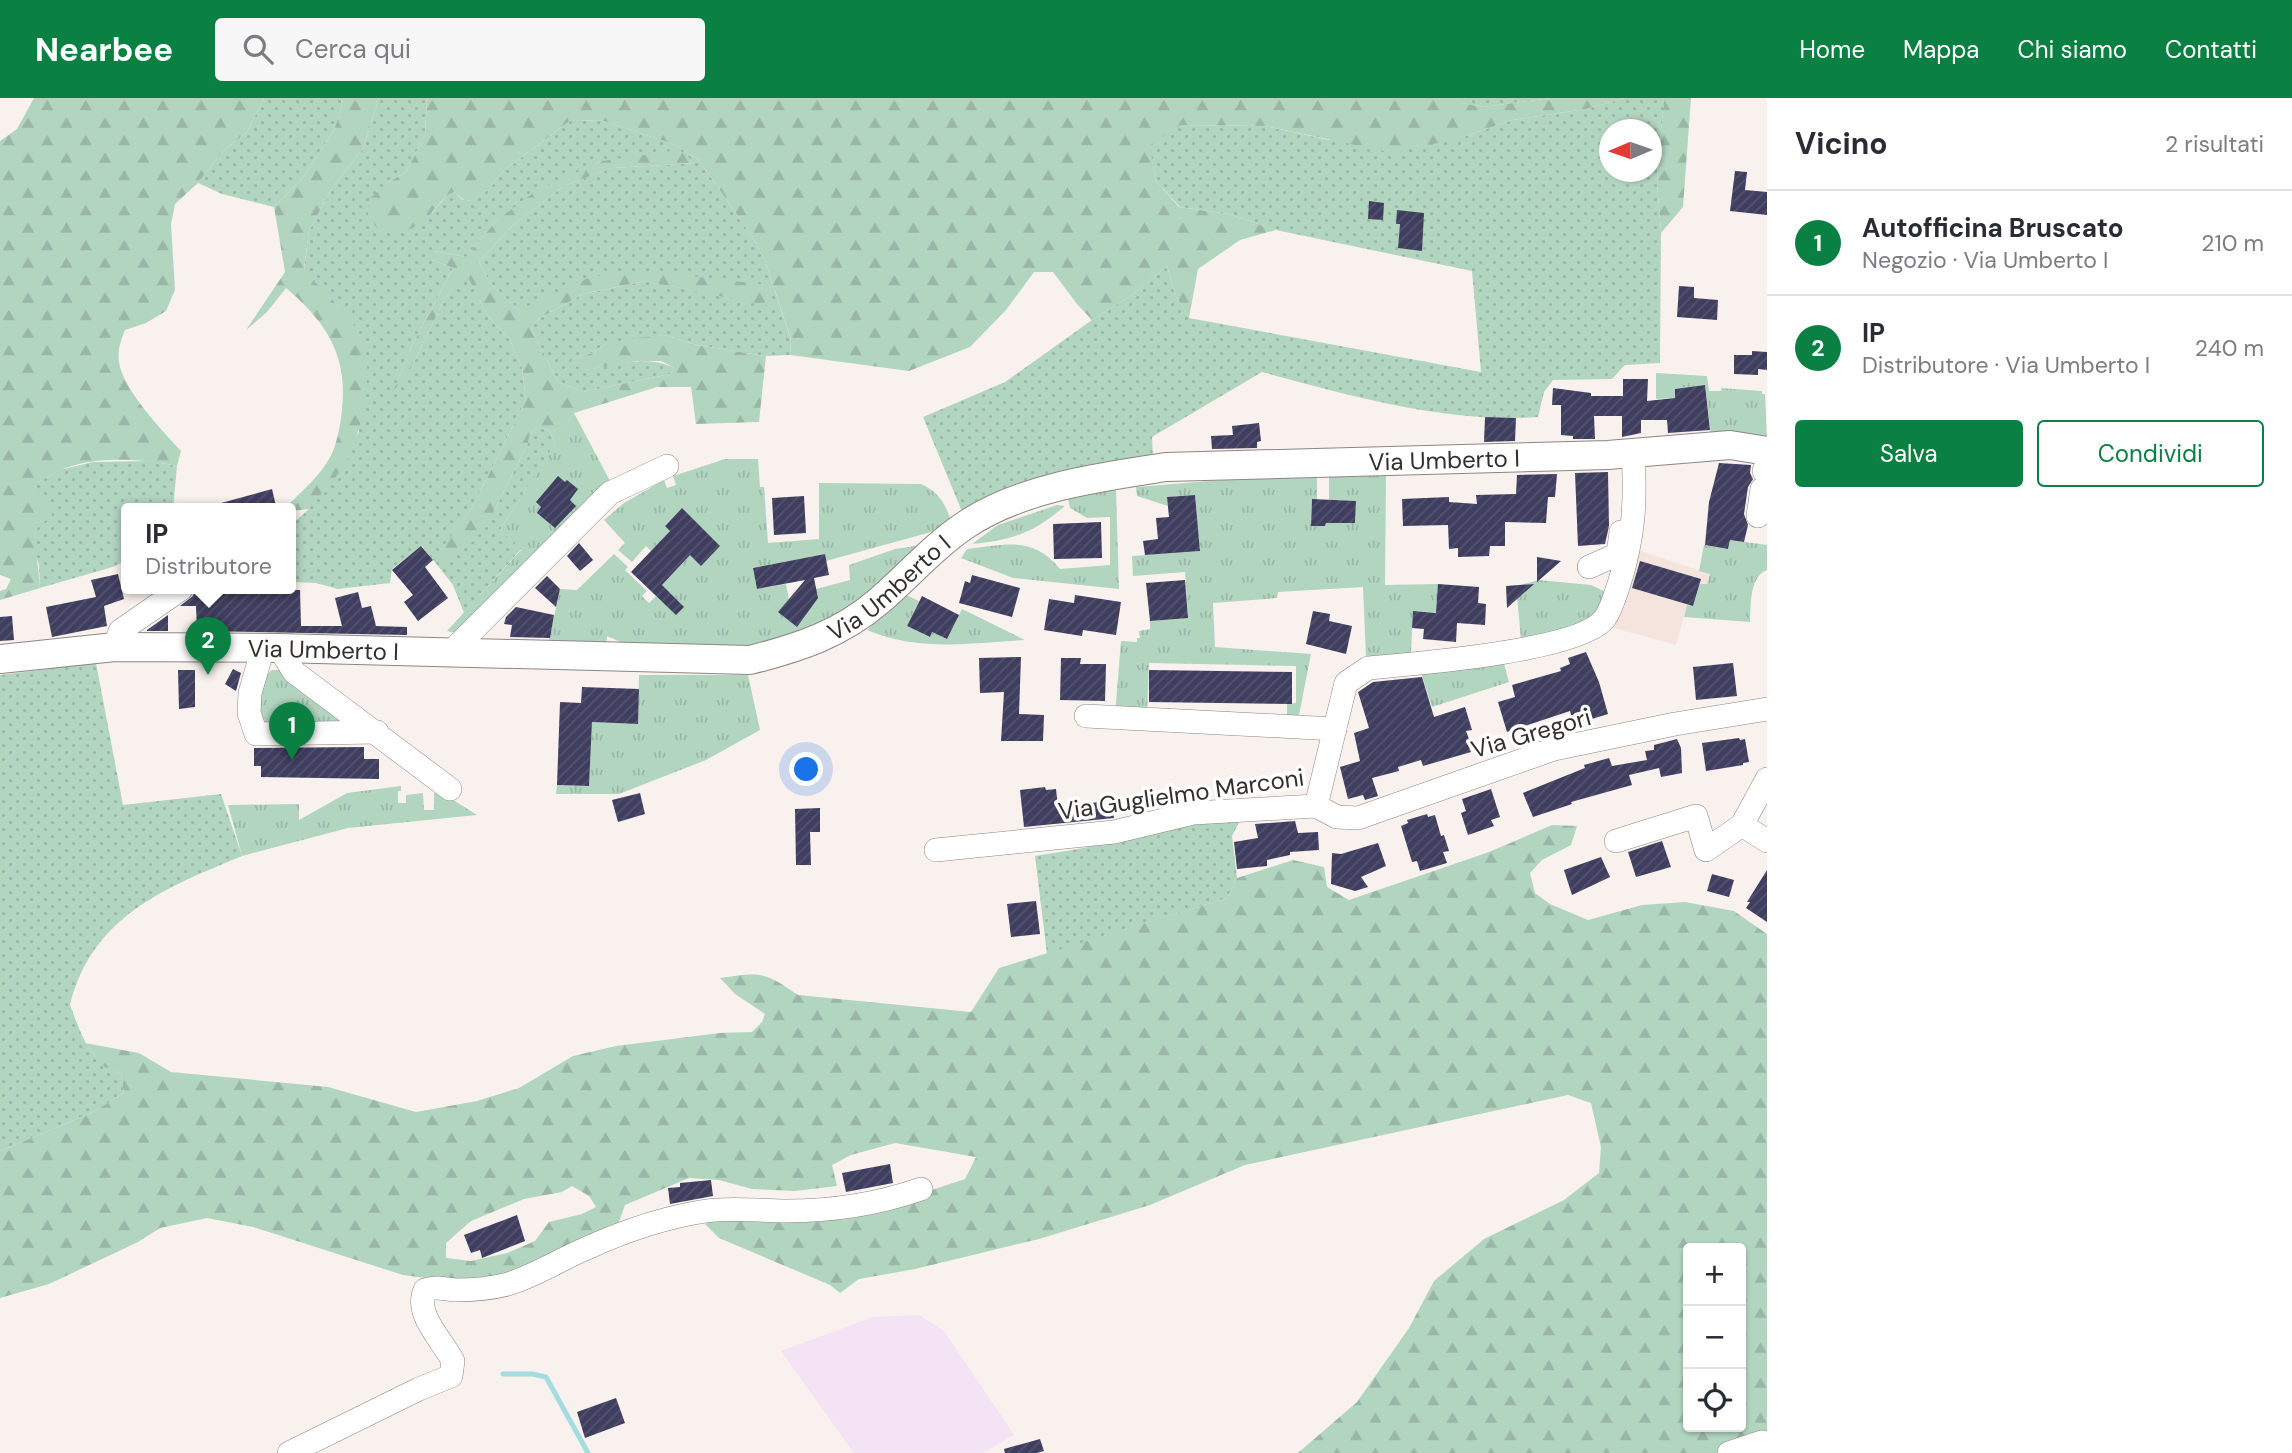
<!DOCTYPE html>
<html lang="it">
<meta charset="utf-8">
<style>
:root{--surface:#fff;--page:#f7f7f7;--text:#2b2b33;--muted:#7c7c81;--line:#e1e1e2;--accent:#0b8043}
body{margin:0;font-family:"DM Sans",sans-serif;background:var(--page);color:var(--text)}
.controls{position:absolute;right:21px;bottom:21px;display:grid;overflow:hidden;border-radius:7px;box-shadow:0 2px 5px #0004}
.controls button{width:63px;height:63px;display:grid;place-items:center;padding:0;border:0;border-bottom:2px solid var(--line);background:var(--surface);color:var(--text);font:35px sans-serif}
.compass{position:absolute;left:1599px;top:21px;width:63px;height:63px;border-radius:50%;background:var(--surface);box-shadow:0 2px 5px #0004;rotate:268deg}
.you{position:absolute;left:807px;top:672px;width:24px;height:24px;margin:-18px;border:5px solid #fff;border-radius:50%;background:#1a73e8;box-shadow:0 0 0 10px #1a73e833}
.badge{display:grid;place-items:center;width:46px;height:46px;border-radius:50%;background:var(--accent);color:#fff;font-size:23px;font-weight:700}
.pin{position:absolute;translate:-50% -58px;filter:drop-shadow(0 2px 4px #0008)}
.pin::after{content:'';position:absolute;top:37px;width:24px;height:21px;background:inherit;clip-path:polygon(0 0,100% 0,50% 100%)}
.popup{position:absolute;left:121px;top:405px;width:175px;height:91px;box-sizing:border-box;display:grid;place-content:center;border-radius:7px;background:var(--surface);filter:drop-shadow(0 2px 5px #0005);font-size:23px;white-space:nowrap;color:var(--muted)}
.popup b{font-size:26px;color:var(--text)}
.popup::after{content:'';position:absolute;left:50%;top:100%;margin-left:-14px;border:14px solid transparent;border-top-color:var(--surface)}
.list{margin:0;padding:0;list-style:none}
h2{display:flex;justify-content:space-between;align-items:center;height:91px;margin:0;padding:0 28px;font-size:30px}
h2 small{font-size:23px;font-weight:400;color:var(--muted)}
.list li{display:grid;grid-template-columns:46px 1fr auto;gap:21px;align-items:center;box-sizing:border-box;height:105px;padding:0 28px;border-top:2px solid var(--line)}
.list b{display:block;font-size:26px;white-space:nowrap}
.list p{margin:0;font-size:23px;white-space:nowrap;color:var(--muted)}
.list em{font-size:23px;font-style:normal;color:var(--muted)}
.actions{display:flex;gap:14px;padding:21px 28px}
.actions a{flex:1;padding:16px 0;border:2px solid var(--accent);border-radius:7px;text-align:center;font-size:24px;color:var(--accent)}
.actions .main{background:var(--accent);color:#fff}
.icon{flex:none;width:38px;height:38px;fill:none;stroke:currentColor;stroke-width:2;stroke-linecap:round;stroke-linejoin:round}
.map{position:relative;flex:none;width:1767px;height:1355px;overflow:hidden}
header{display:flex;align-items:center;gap:42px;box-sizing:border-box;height:98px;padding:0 35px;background:var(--accent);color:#fff}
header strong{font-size:33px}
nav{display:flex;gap:38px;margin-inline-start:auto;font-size:24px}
.search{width:490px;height:63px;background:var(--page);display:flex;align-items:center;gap:18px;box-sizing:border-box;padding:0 24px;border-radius:7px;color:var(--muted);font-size:26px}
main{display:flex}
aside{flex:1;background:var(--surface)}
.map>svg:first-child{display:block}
.built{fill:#f4e4dd}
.industrial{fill:#f4e3f4}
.grass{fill:url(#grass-dots);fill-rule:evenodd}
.forest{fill:url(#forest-firs);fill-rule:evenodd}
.park{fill:url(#park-tufts)}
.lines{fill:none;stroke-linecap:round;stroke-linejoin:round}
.stream{stroke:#a4dcdf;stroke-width:5}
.building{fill:url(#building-hatch)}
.minor-casing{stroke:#8d8582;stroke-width:24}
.major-casing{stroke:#8d8582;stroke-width:30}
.minor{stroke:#fff;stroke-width:23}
.major{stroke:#fff;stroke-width:28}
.labels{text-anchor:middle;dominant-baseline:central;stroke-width:7;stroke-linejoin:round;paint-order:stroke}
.street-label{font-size:24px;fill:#322f2d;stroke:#fff}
</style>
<header>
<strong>Nearbee</strong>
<div class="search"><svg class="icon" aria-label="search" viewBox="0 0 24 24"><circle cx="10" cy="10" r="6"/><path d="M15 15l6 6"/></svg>Cerca qui</div>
<nav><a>Home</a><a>Mappa</a><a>Chi siamo</a><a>Contatti</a></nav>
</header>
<main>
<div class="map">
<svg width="1767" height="1355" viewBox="0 0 1767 1355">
<defs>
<pattern id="grass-dots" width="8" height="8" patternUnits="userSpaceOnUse" patternTransform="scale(1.75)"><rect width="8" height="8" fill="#b2d5c0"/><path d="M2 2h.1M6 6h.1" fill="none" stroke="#9ab7a5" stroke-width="1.8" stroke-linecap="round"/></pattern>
<pattern id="forest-firs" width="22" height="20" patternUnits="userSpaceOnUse" patternTransform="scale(1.75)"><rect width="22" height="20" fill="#b2d5c0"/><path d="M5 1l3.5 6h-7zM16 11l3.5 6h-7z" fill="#9ab7a5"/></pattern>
<pattern id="park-tufts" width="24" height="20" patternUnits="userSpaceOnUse" patternTransform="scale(1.75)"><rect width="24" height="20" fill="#b2d5c0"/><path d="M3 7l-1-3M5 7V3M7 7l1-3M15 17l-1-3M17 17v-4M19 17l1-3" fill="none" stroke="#9ab7a5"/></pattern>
<pattern id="building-hatch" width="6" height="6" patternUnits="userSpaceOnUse" patternTransform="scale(1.75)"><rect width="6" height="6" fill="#3f3e5f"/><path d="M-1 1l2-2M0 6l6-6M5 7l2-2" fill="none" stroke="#53526e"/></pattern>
</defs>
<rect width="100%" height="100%" fill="#f9f1ed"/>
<!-- built -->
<polygon class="built" points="1635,451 1710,476 1707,486 1699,486 1693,508 1687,507 1676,547 1611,529"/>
<!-- industrial -->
<polygon class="industrial" points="919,1217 944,1233 1014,1337 983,1355 854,1355 781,1253 873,1219"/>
<!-- grass -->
<g class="grass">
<polygon points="264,0 341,0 342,7 334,32 301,82 274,109 222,96 198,85 221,55 247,34"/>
<path d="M379 0H427L425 37 406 74 385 86 432 115 448 96 454 94 463 102 472 103 489 91 503 73 571 22 604 23 673 46 698 61 752 138 765 163 791 242 790 257 766 258 697 247 664 237 605 246 593 255 574 260 585 272C615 267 646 256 675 270L670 276 583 294 558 284 531 230 540 220 583 196 645 183 773 208 769 187 590 179 520 213 490 185 479 164 512 128 564 88 612 70 695 65 601 63 496 123 466 159 434 153 432 162 453 170 411 249 395 290 414 264 444 202 465 172 487 217 510 242 522 269 526 302 472 410 434 462 494 413 528 345 530 336 539 328 550 333 555 346 500 432 522 450 464 515 453 487 422 448 392 471 390 485 338 491 316 485 290 484V428L309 411 359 334 339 209 317 189 304 172 309 133 332 90 363 50Z"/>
<polygon points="1462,0 1551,0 1483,9 1462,5"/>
<path d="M1625 0H1664L1657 84 1661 135 1660 265 1625 267 1612 281 1553 282 1544 294 1538 319C1444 325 1352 298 1262 274L1152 339 1153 359 963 416 923 319 1005 284 1092 222 1135 195 1167 168 1175 196 1189 220 1481 274 1472 173 1276 132 1229 116 1180 109 1157 84 1148 47 1181 27 1265 28 1329 42 1463 39 1512 22 1586 11ZM1610 32H1652V74H1610Z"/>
<polygon points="149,363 177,368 173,411 126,411 126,461 116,468 40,490 39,467 34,452 36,431 33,398 35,386 60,372 93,364"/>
<path d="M96 565 123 707 221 696 242 758C165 790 92 818 70 907 82 938 88 962 121 976L124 995 91 1015 0 1053V577Z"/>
<polygon points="1243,717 1232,738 1237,780 1227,800 1047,856 1035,758 1078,751"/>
</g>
<!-- forest -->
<g class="forest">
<path d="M34 0H264L247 34 221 55 198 85 175 106 171 126 175 192 166 213 146 225 125 232C121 242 117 253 119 264 123 292 162 332 181 353L177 368C141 361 94 357 59 373 51 376 43 382 36 386L33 398 51 406 52 417 36 431C34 451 39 470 40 490L0 502V493L6 491 11 481 0 477V43L17 31Z"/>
<path d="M341 0H379L363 50 332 90 309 133 304 171C321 193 353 218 363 243 375 273 361 342 343 369 333 384 320 397 309 411L290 413V411H284C301 394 324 375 333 353 338 340 341 324 342 311 348 257 326 224 286 190L267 214 246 232 285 174 274 109 301 82 334 32 342 7Z"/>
<path d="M427 0H1462V5L1483 9 1551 0H1625L1586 11 1512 22 1463 39 1393 55 1265 28 1181 27 1149 48 1157 84 1179 109 1229 116 1276 132 1240 142 1198 171 1189 220 1175 196 1167 168 1135 195 1092 222 1077 206 1053 174H1034L1006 212 970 249 909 273 790 257 791 241 765 163 752 138 698 61 673 46 604 23 571 22 503 73 489 91 472 103 464 102 454 94C444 97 440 106 433 113 420 128 398 143 378 130 374 128 371 120 368 117L369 102 385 86 406 74 425 37Z"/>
<polygon points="1664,0 1691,0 1683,109 1661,135 1657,84"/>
<polygon points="678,52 696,65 612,70 564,88 512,128 479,164 490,185 519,212 590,179 647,173 769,187 774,209 645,183 583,196 540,220 531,230 558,284 583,294 670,276 675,270 661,263 637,263 585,272 569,265 574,260 593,255 605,246 628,241 664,237 697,247 766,258 759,324 696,326 691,289 657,289 574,315 555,346 550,333 539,328 530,336 528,345 494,413 475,442 449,464 433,462 472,410 526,302 522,269 510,242 487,217 465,173 444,202 414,264 393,294 411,249 453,170 432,162 428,157 434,153 466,159 496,123 537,92 602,63"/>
<path d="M1552 727 1577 728 1571 747 1542 762 1530 775 1535 795 1550 806 1588 822 1642 807 1685 804 1734 813 1767 836V1355H1298L1357 1304 1409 1230 1434 1183 1484 1141 1564 1102 1599 1075 1601 1049 1591 1005 1568 997 1245 1067 1150 1107 1039 1141 915 1171 859 1181 840 1195 830 1187 719 1140 705 1126 725 1117 886 1107 965 1081 976 1059 895 1045 851 1057 832 1067 837 1088 795 1093 752 1091 719 1082 689 1080 625 1107 618 1127 503 1180 462 1185 403 1177 253 1129 207 1120 160 1130 138 1144 49 1186 0 1200V1053L91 1015 124 995 121 976 103 968 85 945 139 955 171 974 328 989 416 1014 477 1003 519 990 573 958 616 948 720 935 752 934 762 924 765 916 735 896 720 880C760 874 764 873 798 897L971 914 999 870 1227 800 1237 780 1293 762 1324 769 1327 789 1349 802 1489 754ZM572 1088 589 1098 596 1109 582 1116 549 1124 535 1143 507 1155 471 1163 446 1160V1145L471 1123 524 1101 562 1094ZM1688 1150H1741V1329H1688Z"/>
</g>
<!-- park -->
<g class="park">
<polygon points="1656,275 1707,278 1709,293 1721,293 1721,290 1762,293 1762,296 1765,296 1767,342 1712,346 1705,287 1675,291 1675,300 1656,301"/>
<polygon points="574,315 610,383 460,536 447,533 522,451 500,432"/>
<path d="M725 361H758L760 389H764L768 445 819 441V385L921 386C941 395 946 408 953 428L826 463 825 456 753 470 757 491 786 486 789 502 816 491 850 482 849 467 895 451 935 445 860 510 782 550 646 555 607 538 605 559 546 556 560 491 577 492 614 456 628 469 625 472 647 493 642 498 649 505 656 498 661 503 669 495 662 487 682 466 688 455 701 467 720 448 682 411 665 427 670 433 651 453 646 448 632 464 618 452 625 445 604 422 624 405 664 382 667 390 676 387 673 378Z"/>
<polygon points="1386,377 1385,487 1438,486 1443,515 1413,513 1411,556 1366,560 1363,489 1278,494 1277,500 1213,505 1215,549 1311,556 1298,622 1287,622 1287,606 1296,605 1296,568 1149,565 1147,618 1115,617 1121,543 1137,544 1137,540 1140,540 1139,533 1150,531 1150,523 1188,519 1185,474 1133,478 1132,458 1200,453 1195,397 1167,399 1168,408 1137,398 1136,389 1272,378 1317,378 1317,402 1312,402 1311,428 1325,428 1326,425 1355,425 1356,403 1329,402 1329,378"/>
<path d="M1116 391 1119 491 1013 480 961 460 967 451C1005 447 1033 437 1060 471L1110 467V419L1087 420 1070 410 1068 401Z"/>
<path d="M1057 407 1065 408C1035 434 1011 443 972 446L998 427Z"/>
<path d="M1730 442 1767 447V472C1749 479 1751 507 1750 524L1684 519 1687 507 1693 508 1700 486H1707L1710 476 1699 473 1704 447 1728 451Z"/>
<polygon points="1539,482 1591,487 1610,496 1592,525 1521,541 1516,488"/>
<path d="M906 497 919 503 907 528 929 539 932 534 947 541 962 511 1025 542C971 545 918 554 867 532Z"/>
<polygon points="1503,562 1509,584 1432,609 1420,571"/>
<path d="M272 572H281L355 629 262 627C258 606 252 586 272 572Z"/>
<polygon points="639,577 748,577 760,632 706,662 619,696 556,696 557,687 589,688 592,624 638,626"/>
<polygon points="401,688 401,693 398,693 398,705 406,705 406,697 423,695 424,712 434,712 434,695 444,696 477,717 348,730 242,758 228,707 299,706 299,722 347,695"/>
</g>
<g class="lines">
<!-- stream -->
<polyline class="stream" points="503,1276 532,1276 546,1279 588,1355"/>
</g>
<!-- building -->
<g class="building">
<polygon points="1735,73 1747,74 1745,92 1767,94 1767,117 1730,113"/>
<polygon points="1369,103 1384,105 1383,122 1368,121"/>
<polygon points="1397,112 1424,115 1422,153 1398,150 1400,126 1396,126"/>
<polygon points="1679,188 1694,189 1694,200 1718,202 1717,222 1677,219"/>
<polygon points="1752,253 1767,254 1767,272 1758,271 1758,277 1734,276 1734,257 1752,257"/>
<polygon points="1623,281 1648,281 1647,303 1675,300 1675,291 1705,287 1710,332 1668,335 1667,322 1641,322 1641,335 1622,339 1622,318 1594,318 1595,341 1573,341 1573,338 1561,337 1561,307 1552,307 1553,290 1591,295 1591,298 1623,298"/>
<polygon points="1485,319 1516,320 1515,343 1484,344"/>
<polygon points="1259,325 1261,343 1257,344 1257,350 1212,351 1211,338 1233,337 1232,328"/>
<polygon points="1719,365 1751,367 1750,375 1753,381 1748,389 1744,416 1748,427 1744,444 1730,442 1728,451 1705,447 1709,404"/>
<polygon points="1608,374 1609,428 1605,446 1578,448 1575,375"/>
<polygon points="1557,376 1555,399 1548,399 1546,425 1505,424 1505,448 1490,448 1489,458 1458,459 1458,450 1449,451 1448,427 1403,428 1402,401 1449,399 1449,404 1477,406 1476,397 1516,396 1517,377"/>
<polygon points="558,378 565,384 567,382 578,391 570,402 576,408 555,430 537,415 541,409 536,404"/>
<polygon points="272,391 276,408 268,411 215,411 214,407"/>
<polygon points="1195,397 1200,453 1145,457 1143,443 1158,441 1156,420 1169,419 1167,399"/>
<polygon points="804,398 806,435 774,437 772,400"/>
<polygon points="1312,401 1356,403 1355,425 1326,425 1325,428 1311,428"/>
<polygon points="682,410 720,448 701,468 690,457 662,487 684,509 676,517 631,474 670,433 665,428"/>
<polygon points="1101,424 1102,460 1054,461 1053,426"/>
<polygon points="579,445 593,462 580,473 567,458"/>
<polygon points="421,448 433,462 425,469 448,500 418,523 404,504 413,497 392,472"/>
<polygon points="825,456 829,477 814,480 818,500 797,529 778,514 805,482 757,491 753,470"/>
<polygon points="1537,459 1561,463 1537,484"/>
<polygon points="1640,463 1701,481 1693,508 1632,490"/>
<polygon points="118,476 124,501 104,508 107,528 52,539 46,509 96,499 91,482"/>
<polygon points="972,477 1020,490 1012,519 959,505 965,483 970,485"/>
<polygon points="547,478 560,491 556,509 535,490"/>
<polygon points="1185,482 1188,520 1150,523 1146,485"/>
<polygon points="1438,486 1479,489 1478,505 1486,506 1485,527 1457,525 1456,544 1423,541 1424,531 1412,530 1413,513 1436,515"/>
<polygon points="1534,486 1507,510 1506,488"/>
<polygon points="195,491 300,492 301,528 342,528 335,500 358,494 362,510 371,508 376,528 407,529 407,537 197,533 196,508 180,508 193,498"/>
<polygon points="1075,497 1121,504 1116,537 1083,532 1082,538 1044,532 1049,501 1074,505"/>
<polygon points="922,498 959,517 947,541 932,534 930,539 907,528"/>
<polygon points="516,509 554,517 550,540 510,539 512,527 504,526 506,519"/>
<polygon points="1313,513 1330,516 1329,523 1352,528 1346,556 1306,546"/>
<polygon points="168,517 168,533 147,533 147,532"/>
<polygon points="12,518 14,542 0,543 0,519"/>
<polygon points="1586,554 1599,584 1608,616 1579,625 1577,622 1573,624 1570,613 1507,634 1498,604 1515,599 1512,587 1561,573 1560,570 1570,566 1568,560"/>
<polygon points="1021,559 1019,616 1044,617 1043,643 1001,643 1004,594 980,595 979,560"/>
<polygon points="1061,560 1081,560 1080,566 1106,566 1105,603 1060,602"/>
<polygon points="1733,565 1737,598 1696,602 1693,569"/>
<polygon points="233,571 241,575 236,593 225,586"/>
<polygon points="178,572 195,572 195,609 179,611"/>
<polygon points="1149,572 1292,574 1292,606 1149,604"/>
<polygon points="1422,579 1434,619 1465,609 1472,632 1466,633 1469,641 1466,642 1471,654 1423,668 1421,662 1398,669 1399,673 1372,680 1378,698 1365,702 1363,697 1348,701 1340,669 1360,663 1354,635 1369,630 1358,594 1373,584"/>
<polygon points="582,589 639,591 638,626 592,624 589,688 557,687 560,604 581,605"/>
<polygon points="1739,640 1740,642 1745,641 1749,664 1743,665 1743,667 1706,673 1702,645"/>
<polygon points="1677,641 1681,650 1682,675 1661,679 1659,670 1629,677 1632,687 1571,704 1572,706 1533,719 1523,695 1585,670 1584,667 1609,660 1612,668 1647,662 1645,653 1654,652 1654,647"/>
<polygon points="364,649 364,661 379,661 379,681 261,679 261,668 254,668 254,650"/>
<polygon points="1045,689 1046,692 1056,691 1058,709 1108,703 1109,712 1113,712 1114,720 1024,729 1020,692"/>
<polygon points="1491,691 1500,719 1491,722 1494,728 1468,737 1461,715 1466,713 1462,701"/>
<polygon points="640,695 645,716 618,724 612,702"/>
<polygon points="820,710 820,734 810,734 811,767 796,767 795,711"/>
<polygon points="1427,716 1428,719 1435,717 1441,738 1444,737 1449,753 1443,754 1447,765 1420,773 1417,763 1412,764 1401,728 1408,725 1407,722"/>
<polygon points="1295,723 1298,735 1318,734 1319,752 1290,754 1290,757 1267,762 1267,768 1237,771 1234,744 1258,740 1255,726"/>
<polygon points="1662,743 1671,769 1636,779 1628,754"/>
<polygon points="1378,745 1386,768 1361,779 1368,789 1355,793 1331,786 1332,755 1341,756"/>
<polygon points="1601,759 1610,779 1572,797 1564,772"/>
<polygon points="1767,772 1767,824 1746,810 1750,804 1747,804"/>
<polygon points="1712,776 1734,782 1729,799 1707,793"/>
<polygon points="1036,803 1040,836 1011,839 1007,806"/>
<polygon points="890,1066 893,1085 846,1094 842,1075"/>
<polygon points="711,1082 713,1098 670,1106 668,1090 680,1089 680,1085"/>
<polygon points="517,1117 525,1143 482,1160 480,1152 471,1155 464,1137"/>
<polygon points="616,1300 625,1325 585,1340 577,1314"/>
<polygon points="1040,1341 1044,1353 1037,1355 1005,1355 1004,1351"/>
</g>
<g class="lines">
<!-- minor casing -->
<g class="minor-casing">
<g id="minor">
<polyline points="1764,373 1767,365"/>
<polyline points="1758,418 1762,391"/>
<polyline points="1589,469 1618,456 1621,434"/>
<polyline points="115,549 120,533 181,491"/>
<polyline points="263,550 250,595 249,615 256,636 377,634"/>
<polyline points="279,550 294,574 450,691"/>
<polyline points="450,555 610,395 667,368"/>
<polyline points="1086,618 1335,631"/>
<path d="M1316 708 1346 585 1368 570C1412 566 1582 553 1605 520 1612 510 1615 497 1619 486 1634 439 1636 403 1633 354"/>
<polyline points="1316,708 1337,719 1358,720 1554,651 1675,626 1767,611"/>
<polyline points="1742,727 1767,743"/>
<polyline points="1616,743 1696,718 1706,752 1742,727 1767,681"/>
<polyline points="936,752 1114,734 1193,715 1316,708"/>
<path d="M289 1355 419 1291 451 1278 453 1263C442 1242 414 1216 425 1192 437 1188 443 1191 455 1192 473 1192 490 1191 508 1186 535 1178 559 1162 585 1151 622 1134 666 1119 706 1113 733 1109 759 1113 786 1113 832 1113 878 1106 921 1091"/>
<polyline points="1729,1355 1762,1344 1767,1346"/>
</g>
</g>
<!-- major casing -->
<g class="major-casing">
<g id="major">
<path id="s1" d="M0 561 115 549 279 550 750 562C798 550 841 536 879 503 908 478 935 447 967 426 1023 389 1101 379 1166 369L1608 357 1730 347 1767 353"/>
</g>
</g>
<!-- minor -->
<use href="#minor" class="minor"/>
<!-- major -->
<use href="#major" class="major"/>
</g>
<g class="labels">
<!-- street labels -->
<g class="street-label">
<text stroke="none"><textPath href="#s1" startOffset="1498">Via Umberto I</textPath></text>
<text stroke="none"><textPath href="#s1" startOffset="910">Via Umberto I</textPath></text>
<text stroke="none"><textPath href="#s1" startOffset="324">Via Umberto I</textPath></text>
<text transform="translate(1531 635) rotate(-16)">Via Gregori</text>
<text transform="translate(1181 696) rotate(-8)">Via Guglielmo Marconi</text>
</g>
</g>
</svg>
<div class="controls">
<button>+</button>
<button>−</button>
<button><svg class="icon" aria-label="locate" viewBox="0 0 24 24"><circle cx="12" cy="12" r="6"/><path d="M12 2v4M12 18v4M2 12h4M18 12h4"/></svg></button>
</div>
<svg class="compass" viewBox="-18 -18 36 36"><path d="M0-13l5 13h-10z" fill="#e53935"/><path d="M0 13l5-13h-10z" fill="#7c7c81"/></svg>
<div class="you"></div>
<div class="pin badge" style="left:292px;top:662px">1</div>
<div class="pin badge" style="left:208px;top:577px">2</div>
<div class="popup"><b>IP</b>Distributore</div>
</div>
<aside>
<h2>Vicino<small>2 risultati</small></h2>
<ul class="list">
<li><span class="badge">1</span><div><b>Autofficina Bruscato</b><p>Negozio · Via Umberto I</p></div><em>210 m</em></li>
<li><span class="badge">2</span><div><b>IP</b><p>Distributore · Via Umberto I</p></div><em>240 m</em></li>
</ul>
<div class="actions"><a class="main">Salva</a><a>Condividi</a></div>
</aside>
</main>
